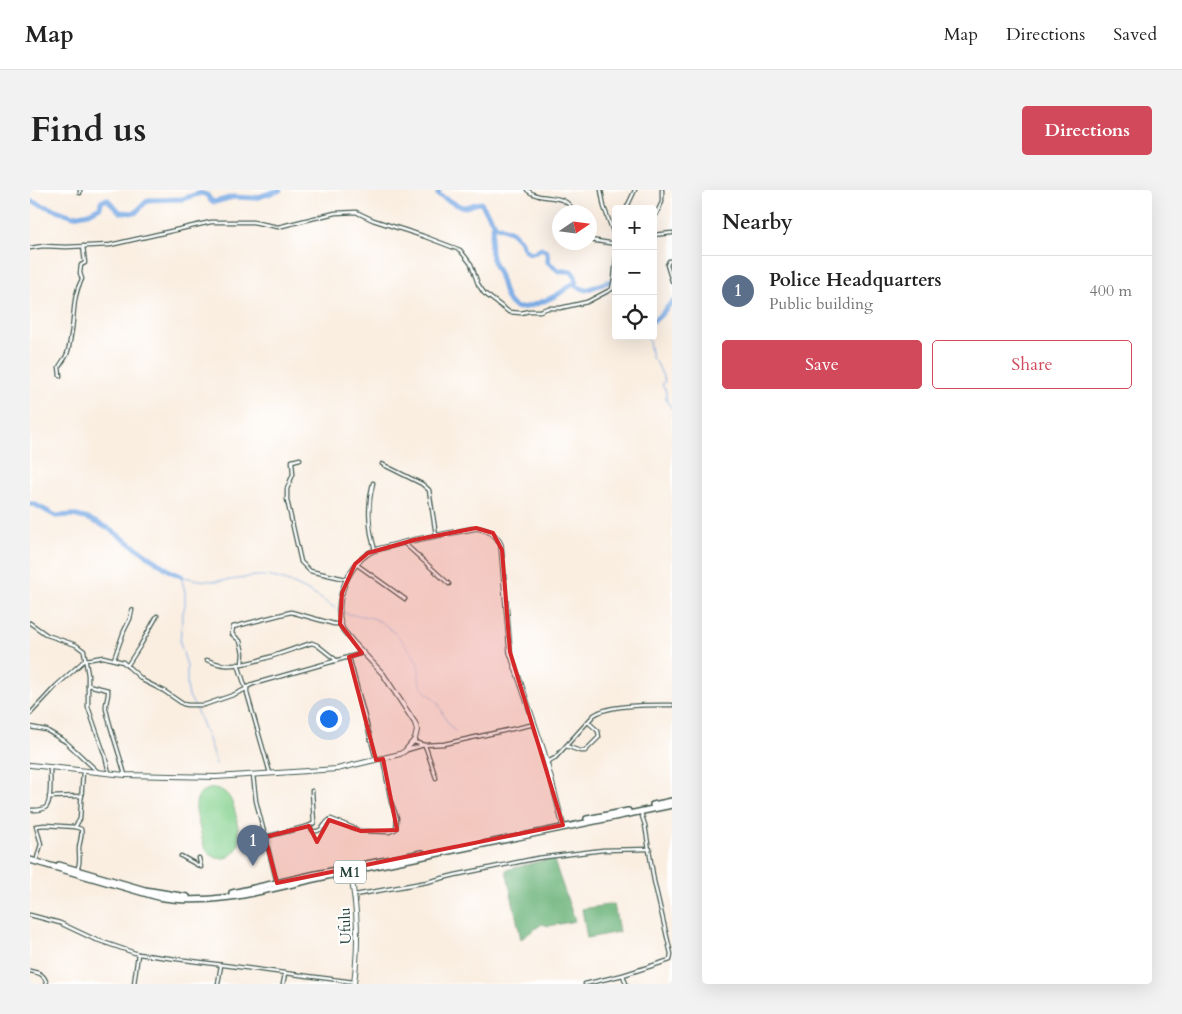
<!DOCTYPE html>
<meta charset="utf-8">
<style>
:root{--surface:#fff;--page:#f2f2f2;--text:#222;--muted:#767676;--line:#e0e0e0;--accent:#d1495b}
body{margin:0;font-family:Cardo,serif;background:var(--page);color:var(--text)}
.controls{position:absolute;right:15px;top:15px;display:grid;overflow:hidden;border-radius:5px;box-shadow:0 5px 20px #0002}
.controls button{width:45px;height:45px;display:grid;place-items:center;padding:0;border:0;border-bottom:1px solid var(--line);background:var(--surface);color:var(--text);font:25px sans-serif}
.compass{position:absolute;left:522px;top:15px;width:45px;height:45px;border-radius:50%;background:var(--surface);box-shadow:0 5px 20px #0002;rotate:77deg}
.you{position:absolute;left:298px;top:528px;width:18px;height:18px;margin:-12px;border:4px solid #fff;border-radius:50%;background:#1a73e8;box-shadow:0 0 0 8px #1a73e833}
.badge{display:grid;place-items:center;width:32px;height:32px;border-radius:50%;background:var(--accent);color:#fff;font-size:16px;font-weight:700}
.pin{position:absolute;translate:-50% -41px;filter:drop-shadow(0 1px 2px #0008)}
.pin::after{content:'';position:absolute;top:26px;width:18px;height:15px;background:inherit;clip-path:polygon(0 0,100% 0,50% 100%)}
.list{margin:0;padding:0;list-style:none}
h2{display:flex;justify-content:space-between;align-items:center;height:65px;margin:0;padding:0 20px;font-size:21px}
h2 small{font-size:16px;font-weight:400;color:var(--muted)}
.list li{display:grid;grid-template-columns:32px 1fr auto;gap:15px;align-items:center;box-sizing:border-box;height:70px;padding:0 20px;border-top:1px solid var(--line)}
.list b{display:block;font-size:19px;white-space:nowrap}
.list p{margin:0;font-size:16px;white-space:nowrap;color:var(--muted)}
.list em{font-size:16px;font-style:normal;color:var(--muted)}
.actions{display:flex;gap:10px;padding:15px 20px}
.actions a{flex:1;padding:11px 0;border:1px solid var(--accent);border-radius:5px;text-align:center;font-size:18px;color:var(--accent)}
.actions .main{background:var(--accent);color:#fff}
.icon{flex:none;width:28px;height:28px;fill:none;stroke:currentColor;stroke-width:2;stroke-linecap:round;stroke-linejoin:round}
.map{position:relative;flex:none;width:642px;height:794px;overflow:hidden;border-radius:5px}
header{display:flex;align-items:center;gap:30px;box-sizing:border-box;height:70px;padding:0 25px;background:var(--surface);border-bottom:1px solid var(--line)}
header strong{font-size:24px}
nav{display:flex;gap:28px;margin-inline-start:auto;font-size:18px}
.intro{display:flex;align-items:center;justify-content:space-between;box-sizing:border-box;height:120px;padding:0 30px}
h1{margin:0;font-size:35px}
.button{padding:12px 22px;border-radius:5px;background:var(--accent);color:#fff;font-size:18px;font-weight:700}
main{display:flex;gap:30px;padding:0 30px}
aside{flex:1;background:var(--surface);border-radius:5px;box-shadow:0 5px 20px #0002}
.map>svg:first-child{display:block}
.green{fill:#85d18e;stroke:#528761}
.forest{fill:#6cb379;stroke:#467856}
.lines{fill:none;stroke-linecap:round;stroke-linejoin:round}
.stream{stroke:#79aae4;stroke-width:1}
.river{stroke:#79aae4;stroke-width:5}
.minor-casing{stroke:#40584e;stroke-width:5}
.tertiary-casing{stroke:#40584e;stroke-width:6}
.trunk-casing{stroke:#40584e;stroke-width:8}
.minor{stroke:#fff;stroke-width:2.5}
.tertiary{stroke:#fff;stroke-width:4}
.trunk{stroke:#fff;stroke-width:5}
.marked{fill:#d62828;fill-opacity:0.2;stroke:#d62828;stroke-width:4;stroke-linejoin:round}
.labels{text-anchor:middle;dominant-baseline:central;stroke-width:4;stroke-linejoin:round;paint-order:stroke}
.shield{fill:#fff;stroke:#627771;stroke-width:1}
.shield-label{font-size:14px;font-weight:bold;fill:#1f3d34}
.street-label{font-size:15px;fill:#1f3d34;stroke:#fff}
</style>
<header>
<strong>Map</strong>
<nav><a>Map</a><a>Directions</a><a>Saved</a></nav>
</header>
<div class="intro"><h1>Find us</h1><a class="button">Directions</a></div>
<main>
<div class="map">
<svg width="642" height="794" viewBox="0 0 642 794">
<rect width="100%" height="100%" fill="#fff"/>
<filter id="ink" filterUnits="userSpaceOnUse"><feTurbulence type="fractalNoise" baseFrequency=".02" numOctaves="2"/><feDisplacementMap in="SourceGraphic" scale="10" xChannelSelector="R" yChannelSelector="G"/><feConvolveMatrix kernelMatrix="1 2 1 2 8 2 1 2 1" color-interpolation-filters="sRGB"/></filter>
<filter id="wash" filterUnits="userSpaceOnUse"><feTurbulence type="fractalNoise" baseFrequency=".0096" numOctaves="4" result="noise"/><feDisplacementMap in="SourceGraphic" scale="20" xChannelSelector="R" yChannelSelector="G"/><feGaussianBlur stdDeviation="1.12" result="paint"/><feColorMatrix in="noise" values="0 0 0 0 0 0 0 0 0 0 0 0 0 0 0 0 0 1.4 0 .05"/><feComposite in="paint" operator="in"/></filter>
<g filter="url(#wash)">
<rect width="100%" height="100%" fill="#faeee1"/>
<!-- green -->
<path class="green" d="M183 598C206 599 206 630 210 648 209 665 190 677 177 661 172 655 172 646 170 639 166 621 159 603 183 598Z"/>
<!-- forest -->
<g class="forest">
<polygon points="523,668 545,731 519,736 512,734 491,749 476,680"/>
<polygon points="584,714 589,742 557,748 552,719"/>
</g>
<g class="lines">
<!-- stream -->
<g class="stream">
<polyline points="618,146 622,168 627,173 635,191 632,195 636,201 636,209 642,219"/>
<polyline points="151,386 155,402 155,415 152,427 150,453 157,476 157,496 159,506 167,521 179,552 186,574"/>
<path d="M151 386C167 391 184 392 200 390 212 389 223 385 235 386 262 389 286 405 308 420"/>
<path d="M311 422C324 427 337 424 349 431 363 439 385 462 389 478 390 483 388 488 390 493 393 503 403 506 408 513 414 524 416 534 426 542"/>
</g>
<!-- river -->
<g class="river">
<path d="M409 0 408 5C416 8 427 17 435 17 441 16 445 13 451 13L465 35 482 42 490 50 495 60 500 63 506 62 511 58 517 62 518 72 529 81H541L545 86 546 96 556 100 586 89"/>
<polyline points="0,11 43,26 59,23 70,17 71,12 77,9 90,22 105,23 118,10 152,9 171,3 177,5 181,11 185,12 203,7 225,8 250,0"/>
<path d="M464 32C463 42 459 52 461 63 462 71 466 77 469 84 474 95 474 117 490 118 498 118 523 108 530 103 535 100 537 97 543 94L546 96"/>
<path d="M623 131C632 126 635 119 642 112"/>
<polyline points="0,314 4,314 26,326 43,325 59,329 78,338 140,381 151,386"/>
</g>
</g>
</g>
<g filter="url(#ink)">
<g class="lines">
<!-- minor casing -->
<g class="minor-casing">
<g id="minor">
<path d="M497 0C511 13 534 0 544 22"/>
<polyline points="571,0 574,17 586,50"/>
<polyline points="50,3 50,0"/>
<polyline points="596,19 605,0"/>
<polyline points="623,31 632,12 632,0"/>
<polyline points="623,45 642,43"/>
<polyline points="560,50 586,54"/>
<polyline points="0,58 13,56 36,57 80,55 181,32 223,32 248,37 305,23 326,22 343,30 393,46 430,60 441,74 448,94 454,103 479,122 491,123 499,121 510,121 518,118 530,118 557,112 582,99 584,89 586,68"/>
<polyline points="642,71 639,71 637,75 642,91"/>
<path d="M30 186 29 177C31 173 35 169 37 164 39 159 40 151 41 145 45 125 42 107 52 89L50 83 51 75 55 73 53 56"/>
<polyline points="270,269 262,271 263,284 257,299 257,310 271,372 280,381 316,389"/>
<polyline points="352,274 392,294 399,300 406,345"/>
<path d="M343 293C337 317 338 337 345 360"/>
<polyline points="374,353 419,394"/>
<polyline points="326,374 375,409"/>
<polyline points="0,433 17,445 46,455 54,461 58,485 58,517 75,566 79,583"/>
<polyline points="319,467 346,569"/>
<polyline points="84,469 94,441 100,429 102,420"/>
<polyline points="56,470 73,467 93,472 114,491 134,501 153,514 158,515 174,515 203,505 216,499 208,474"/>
<path d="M177 470C182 472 189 475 195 475 219 477 258 460 282 453L287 455 306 470"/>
<polyline points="212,473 213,463 210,451 202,444 203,437 261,422 304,434 310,434"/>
<polyline points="97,476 110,456 127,426"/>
<path d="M58 495 78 500C79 507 75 512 76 519 81 542 89 562 95 585"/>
<polyline points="0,524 26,496 56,469"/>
<polyline points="0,537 16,540 36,552 68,582"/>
<polyline points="384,552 394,555 396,558 406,588"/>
<polyline points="536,556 550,561 555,561 569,547 568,541 558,532"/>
<polyline points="377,560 394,555 414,554 505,534"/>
<path d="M517 572 525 568 564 525C579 514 622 515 642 515"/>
<polyline points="240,583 217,503 217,497 223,494 333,463"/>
<polyline points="223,585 226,611 247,693"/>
<polyline points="19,607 52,606"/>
<path d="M0 620C5 620 12 621 16 617 22 611 20 586 20 577"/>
<path d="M279 636 283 641C293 643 294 632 301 629L331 641 359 642 366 639 367 628 361 612 353 569"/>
<path d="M45 637 51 639C53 647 49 651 49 659 49 667 51 672 47 680"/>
<polyline points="235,647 279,636 284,633 282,601"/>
<polyline points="151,666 171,677 169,668"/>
<polyline points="7,668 11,654 6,636 15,635 45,637 50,629 53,581"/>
<polyline points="325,705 397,692 425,685 508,668 573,660 620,659"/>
<polyline points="0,725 30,733 64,749 108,764 324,792"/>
<path d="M0 781C10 783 14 784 17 794"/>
<polyline points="593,785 596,794"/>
<polyline points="104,794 108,764"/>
<polyline points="188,794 191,775"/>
<polyline points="253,794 255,784"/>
<polyline points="555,794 593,785 640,770 641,764 624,691 615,635 611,623"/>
</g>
</g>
<!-- tertiary casing -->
<g class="tertiary-casing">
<g id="tertiary">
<path d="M0 575 95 585 186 587 307 579 370 564 375 561 385 549 387 540 385 533 353 484 323 452 313 440C301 414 319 370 345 360L384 350 446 338C458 339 466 344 471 355L480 462 514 562 533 635"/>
<path d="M320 680C328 722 329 751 324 794"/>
</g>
</g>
<!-- trunk casing -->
<g class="trunk-casing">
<g id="trunk">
<polyline points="623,615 642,611"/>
<polyline points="557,629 598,621"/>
<path d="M0 670 128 707C190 718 251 695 311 683 421 661 532 638 642 615"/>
<polyline points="29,675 115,700 157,707"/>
<polyline points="202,703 286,684 392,663"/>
</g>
</g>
<!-- minor -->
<use href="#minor" class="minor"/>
<!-- tertiary -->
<use href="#tertiary" class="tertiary"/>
<!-- trunk -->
<use href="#trunk" class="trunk"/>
</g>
</g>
<!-- marked area -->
<path class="marked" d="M446 338 463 343 472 360 480 462 533 635 247 693 235 647 279 636 287 652 299 630 331 641 367 640 353 569 346 570 319 467 332 463 310 434 312 403 325 374 338 363 384 350Z"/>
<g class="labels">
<!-- shield labels -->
<rect class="shield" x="304" y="670.5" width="32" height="23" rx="4"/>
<g class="shield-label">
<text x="320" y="682">M1</text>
</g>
<!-- street labels -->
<g class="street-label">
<text transform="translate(315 736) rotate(-92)">Ufulu</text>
</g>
</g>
</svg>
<div class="controls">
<button>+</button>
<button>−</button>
<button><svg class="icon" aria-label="locate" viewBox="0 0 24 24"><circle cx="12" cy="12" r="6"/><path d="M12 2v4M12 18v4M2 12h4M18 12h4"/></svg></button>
</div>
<svg class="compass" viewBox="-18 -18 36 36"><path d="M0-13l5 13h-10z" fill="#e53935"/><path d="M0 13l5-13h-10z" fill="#767676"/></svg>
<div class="you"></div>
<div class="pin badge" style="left:223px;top:676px;background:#5c6f8a">1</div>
</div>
<aside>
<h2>Nearby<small></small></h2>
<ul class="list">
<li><span class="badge" style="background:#5c6f8a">1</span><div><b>Police Headquarters</b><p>Public building</p></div><em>400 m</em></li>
</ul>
<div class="actions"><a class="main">Save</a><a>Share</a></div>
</aside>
</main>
